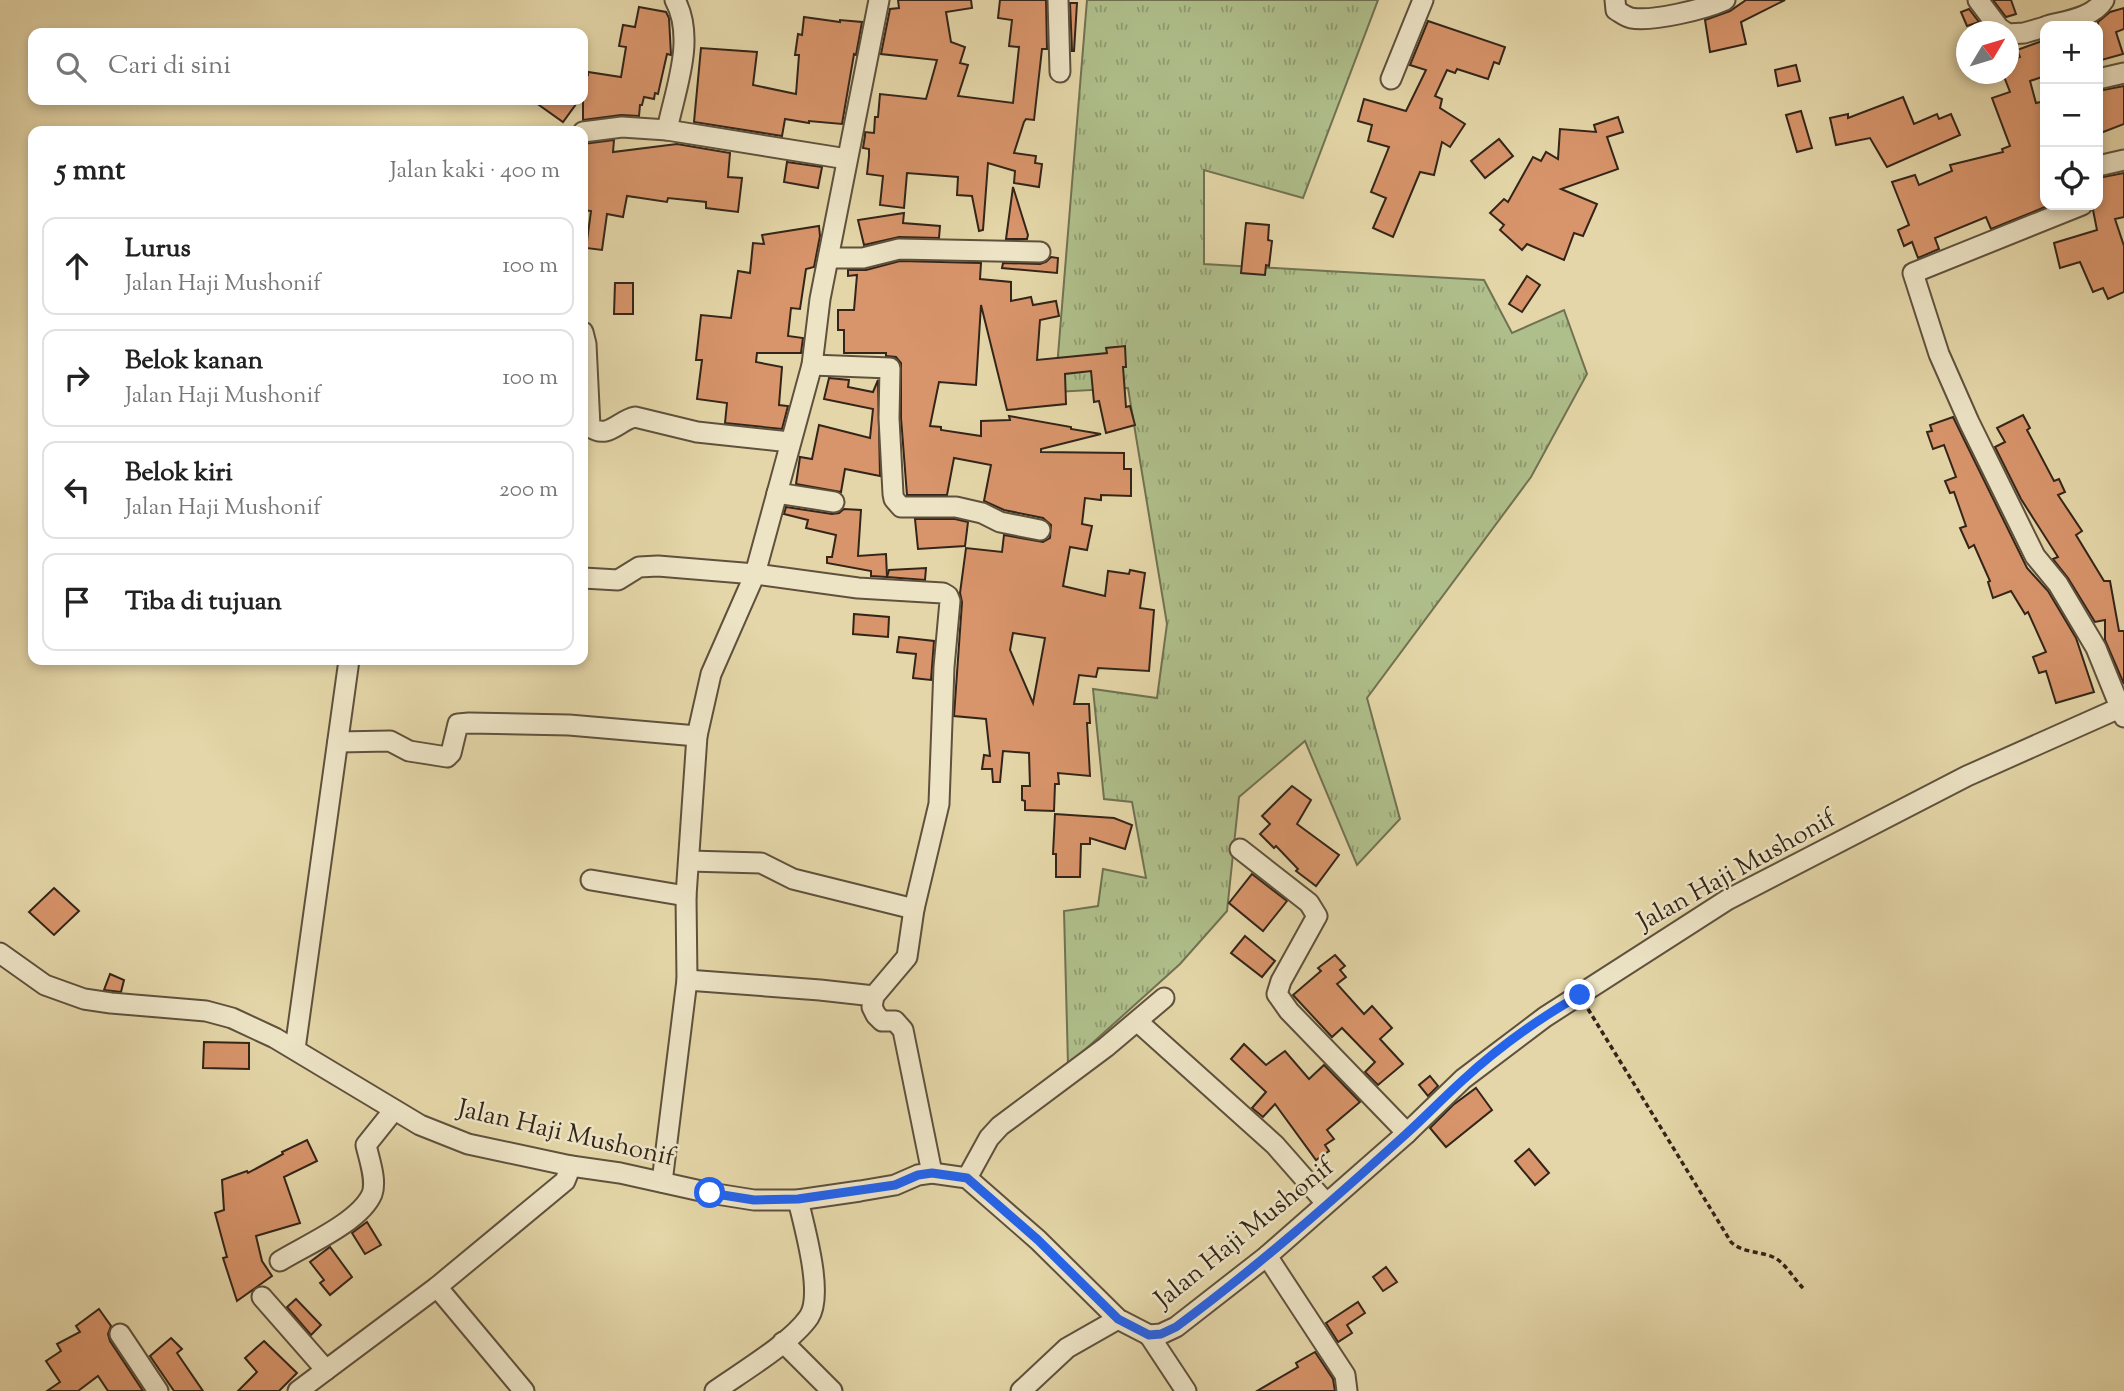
<!DOCTYPE html>
<html lang="id">
<meta charset="utf-8">
<style>
:root{--surface:#fff;--page:#f2f2f2;--text:#222;--muted:#767676;--line:#e0e0e0}
body{margin:0;font-family:"Sorts Mill Goudy",serif;background:var(--page);color:var(--text)}
.controls{position:absolute;right:21px;top:21px;display:grid;overflow:hidden;border-radius:14px;box-shadow:0 4px 10px #0003}
.controls button{width:63px;height:63px;display:grid;place-items:center;padding:0;border:0;border-bottom:2px solid var(--line);background:var(--surface);color:var(--text);font:35px sans-serif}
.compass{position:absolute;left:1956px;top:21px;width:63px;height:63px;border-radius:50%;background:var(--surface);box-shadow:0 4px 10px #0003;rotate:52deg}
.stop{position:absolute;width:21px;height:21px;margin:-16px;border:5px solid #2563eb;border-radius:50%;background:#fff}
.stop.end{background:#2563eb;border-color:#fff;box-shadow:0 2px 7px #0008}
.list{margin:0;padding:0;list-style:none}
h2{display:flex;justify-content:space-between;align-items:center;height:91px;margin:0;padding:0 28px;font-size:30px}
h2 small{font-size:23px;font-weight:400;color:var(--muted)}
.list li{display:grid;grid-template-columns:46px 1fr auto;gap:21px;align-items:center;box-sizing:border-box;height:98px;margin:0 14px 14px;padding:0 14px;border:2px solid var(--line);border-radius:14px}
.list b{display:block;font-size:26px;white-space:nowrap}
.list p{margin:0;font-size:23px;white-space:nowrap;color:var(--muted)}
.list em{font-size:23px;font-style:normal;color:var(--muted)}
.icon{flex:none;width:38px;height:38px;fill:none;stroke:currentColor;stroke-width:2;stroke-linecap:round;stroke-linejoin:round}
.map{position:relative;flex:none;width:2124px;height:1391px;overflow:hidden}
.search{position:absolute;background:var(--surface);box-shadow:0 4px 10px #0003;left:28px;top:28px;width:560px;height:77px;display:flex;align-items:center;gap:18px;box-sizing:border-box;padding:0 24px;border-radius:14px;color:var(--muted);font-size:26px}
.panel{position:absolute;background:var(--surface);box-shadow:0 4px 10px #0003;left:28px;top:126px;width:560px;height:539px;border-radius:14px}
.map>svg:first-child{display:block}
.grass{fill:url(#grass-tufts);stroke:#717252;stroke-width:2}
.building{fill:#d8946a;stroke:#332519;stroke-width:2;fill-rule:evenodd}
.lines{fill:none;stroke-linecap:round;stroke-linejoin:round}
.minor-casing{stroke:#5f513d;stroke-width:23}
.path{stroke:#332519;stroke-width:3.5;stroke-dasharray:5 3.5;stroke-linecap:butt}
.minor{stroke:#ede4c6;stroke-width:19}
.route{stroke:#2563eb;stroke-width:9}
.labels{text-anchor:middle;dominant-baseline:central;stroke-width:5;stroke-linejoin:round;paint-order:stroke}
.street-label{font-size:26px;fill:#332519;stroke:#ede4c6}
</style>
<div class="map">
<svg width="2124" height="1391" viewBox="0 0 2124 1391">
<defs>
<pattern id="grass-tufts" width="24" height="20" patternUnits="userSpaceOnUse" patternTransform="scale(1.75)"><rect width="24" height="20" fill="#afbf8b"/><path d="M3 7l-1-3M5 7V3M7 7l1-3M15 17l-1-3M17 17v-4M19 17l1-3" fill="none" stroke="#8f9b71"/></pattern>
</defs>
<rect width="100%" height="100%" fill="#e4d6a8"/>
<filter id="stains"><feTurbulence type="fractalNoise" baseFrequency=".00286" numOctaves="4"/><feColorMatrix values="0 0 0 0 .2 0 0 0 0 .09 0 0 0 0 .02 0 0 0 .5 -.17"/></filter>
<radialGradient id="worn" r=".72"><stop offset=".6" stop-color="#630" stop-opacity="0"/><stop offset="1" stop-color="#630" stop-opacity=".3"/></radialGradient>
<!-- grass -->
<polygon class="grass" points="1087,0 1378,0 1303,198 1204,170 1204,264 1484,280 1512,333 1564,310 1587,374 1531,477 1367,698 1400,819 1357,865 1305,741 1239,797 1227,911 1180,964 1068,1065 1064,911 1098,906 1103,869 1146,878 1132,802 1104,799 1093,689 1157,698 1167,624 1128,388 1055,392"/>
<!-- building -->
<g class="building">
<polygon points="898,0 971,0 972,8 946,12 951,42 965,47 960,63 968,65 958,96 1013,103 1019,47 1009,46 1012,20 998,18 1000,0 1046,0 1047,49 1042,49 1034,120 1026,119 1024,122 1014,153 1036,156 1035,163 1042,164 1039,187 1014,183 1015,171 988,163 983,230 979,231 972,196 957,195 958,177 907,173 904,208 880,205 883,176 867,174 869,156 869,149 863,148 865,136 865,132 874,133 875,117 878,117 880,94 926,99 937,60 881,54 890,9 899,8"/>
<polygon points="1746,0 1785,0 1741,22 1746,44 1710,52 1705,20 1730,11"/>
<polygon points="1993,0 2011,0 2016,14 2006,17"/>
<polygon points="1070,3 1077,3 1074,51 1072,51"/>
<polygon points="639,7 666,12 669,18 671,55 667,54 658,94 655,93 654,99 644,97 642,105 640,105 639,116 621,115 583,120 583,74 588,75 588,72 621,77 626,47 619,46 623,25 635,27"/>
<polygon points="2124,8 2124,29 2116,32 2123,54 2098,61 2098,22 2110,12"/>
<polygon points="1969,9 1979,22 1967,26 1961,12"/>
<polygon points="804,17 840,22 840,20 862,22 856,55 854,54 842,124 809,121 809,123 785,119 782,136 694,122 701,48 757,52 753,85 796,94 799,55 795,55 798,34 802,35"/>
<polygon points="1428,21 1505,47 1499,64 1494,62 1488,79 1457,69 1455,73 1447,70 1435,96 1442,99 1440,108 1465,124 1450,147 1442,142 1434,175 1420,172 1393,237 1373,228 1386,198 1371,192 1389,147 1368,141 1372,125 1358,121 1364,99 1406,111 1426,70 1410,65"/>
<polygon points="2045,40 2045,76 2030,81 2036,103 2045,101 2045,207 1991,229 1986,217 1935,238 1939,249 1918,258 1912,242 1904,246 1898,230 1909,225 1892,182 1915,175 1919,185 1952,171 1950,165 2003,152 2002,149 2010,146 1992,98 2010,92 2003,74 2008,74 2008,61 2020,57 2017,50"/>
<polygon points="1796,65 1800,81 1778,86 1775,70"/>
<polygon points="2124,86 2124,124 2098,134 2098,91"/>
<polygon points="1903,97 1914,124 1937,114 1939,119 1951,114 1960,135 1887,167 1870,138 1836,145 1830,118 1848,114 1848,118"/>
<polygon points="532,100 579,100 563,122"/>
<polygon points="1801,111 1812,148 1797,152 1786,115"/>
<polygon points="1618,117 1623,132 1607,137 1618,169 1561,189 1597,204 1583,236 1574,233 1564,260 1527,244 1522,250 1500,230 1504,225 1490,213 1504,199 1508,202 1533,157 1541,161 1546,152 1558,159 1560,129 1596,132 1594,125"/>
<polygon points="1499,139 1513,156 1485,178 1471,161"/>
<polygon points="614,140 613,152 677,144 730,153 728,177 742,178 738,212 706,208 706,202 668,198 667,202 627,196 623,217 607,214 602,250 586,248 591,211 583,210 583,144"/>
<polygon points="787,162 822,167 818,188 784,182"/>
<polygon points="2124,173 2124,217 2115,219 2124,246 2124,292 2108,299 2103,288 2093,292 2080,262 2060,268 2054,243 2097,230 2093,210 2094,206 2098,205 2098,178"/>
<polygon points="1013,187 1028,235 1027,239 1006,239"/>
<polygon points="904,213 903,223 940,226 939,238 899,237 864,245 858,220"/>
<polygon points="1246,223 1269,225 1268,240 1272,241 1269,266 1266,265 1265,275 1241,273"/>
<polygon points="819,226 820,236 814,267 806,269 800,309 791,308 788,336 803,338 801,353 757,353 756,362 782,367 779,405 788,406 782,429 725,423 727,403 697,399 702,360 696,360 701,315 731,318 738,271 750,273 753,243 764,244 762,235"/>
<polygon points="1051,257 1058,258 1057,273 1002,268 1003,263 1040,264 1046,262"/>
<path d="M900 261 981 263 980 279 1011 282V301L1031 297 1033 305 1056 301 1059 316 1040 320 1037 360 1107 353 1106 348 1125 346 1126 367H1123L1126 407 1130 406 1135 425 1106 433 1099 401 1094 402 1091 371 1065 374 1066 404 1007 410 981 305 976 385 939 382 930 426 941 427V430L981 436V421L1010 420 1009 416 1071 427V429L1101 434 1041 449V452L1124 453V469H1131V496L1101 495V500L1085 498 1082 524 1092 526 1087 550 1070 547 1063 586 1105 596 1108 571 1129 574 1130 570 1145 573 1140 608 1154 610 1149 671 1098 668 1096 677 1079 675 1074 704H1089L1090 723H1087L1090 776 1058 773 1059 784H1055L1054 811 1025 810V801L1022 800V786H1030L1029 753 1003 751 1000 782H993L992 769H982L984 755 990 756 986 719 954 716 962 602 960 593 966 548 1002 552 1004 535 1043 542 1050 538 1051 525 1043 518 1004 510 984 501 991 465 954 458 947 495H907L901 418V363L896 357 886 356V353H844V330H838V310H854L857 275 848 276V270H866ZM1013 633 1045 638 1033 703 1010 650Z"/>
<polygon points="1527,276 1540,285 1522,312 1509,304"/>
<polygon points="615,283 633,283 633,314 614,314"/>
<polygon points="829,378 849,380 848,387 873,392 878,380 880,476 845,469 841,492 796,484 800,457 812,459 819,425 870,438 873,409 824,399"/>
<polygon points="2023,415 2030,428 2027,430 2054,481 2059,479 2065,492 2058,495 2082,531 2076,535 2104,581 2110,581 2119,631 2124,631 2124,684 2105,640 2105,620 2095,622 2068,578 2053,559 2058,557 2021,499 1995,447 2005,442 1997,428"/>
<polygon points="1953,417 2027,568 2048,591 2076,638 2094,692 2056,703 2046,671 2039,673 2033,657 2046,652 2028,612 2025,614 2011,591 1993,598 1988,582 1990,581 1974,545 1969,548 1960,528 1966,526 1954,492 1950,493 1945,481 1956,477 1944,445 1933,449 1927,432 1932,431 1930,425"/>
<polygon points="786,507 832,514 839,513 844,509 861,510 858,556 886,554 887,577 871,576 871,571 827,563 827,557 832,557 836,535 806,528 808,520 784,514"/>
<polygon points="915,519 955,519 968,522 965,546 918,549"/>
<polygon points="926,568 925,580 887,577 889,570"/>
<polygon points="854,614 889,617 888,637 853,634"/>
<polygon points="899,637 934,641 931,680 913,678 916,654 897,652"/>
<polygon points="1292,786 1311,800 1297,824 1339,855 1316,886 1296,871 1298,869 1276,846 1274,848 1260,834 1270,824 1262,816"/>
<polygon points="1055,814 1114,818 1132,825 1125,849 1090,838 1090,844 1081,844 1080,877 1056,877 1056,854 1053,854"/>
<polygon points="1252,874 1287,901 1263,931 1229,903"/>
<polygon points="54,888 79,911 54,935 29,912"/>
<polygon points="1245,936 1275,961 1262,977 1231,953"/>
<polygon points="1335,955 1345,966 1340,970 1346,977 1337,984 1364,1014 1372,1006 1392,1028 1380,1039 1403,1064 1378,1085 1365,1072 1375,1062 1342,1028 1332,1037 1293,995 1321,971 1318,968"/>
<polygon points="110,974 124,980 121,992 104,990"/>
<polygon points="204,1042 249,1043 249,1069 203,1068"/>
<polygon points="1244,1044 1266,1065 1285,1051 1309,1079 1324,1065 1360,1102 1327,1130 1334,1139 1325,1145 1329,1151 1316,1160 1275,1104 1263,1117 1252,1108 1266,1092 1231,1059"/>
<polygon points="1430,1076 1438,1086 1428,1096 1419,1085"/>
<polygon points="1476,1088 1492,1110 1446,1147 1430,1128 1453,1105"/>
<polygon points="307,1140 317,1161 284,1177 300,1223 256,1236 262,1261 272,1276 237,1301 223,1258 227,1257 215,1213 224,1210 222,1180 247,1171 248,1173 283,1154 282,1152"/>
<polygon points="1529,1149 1549,1173 1535,1185 1515,1161"/>
<polygon points="367,1222 381,1245 365,1254 352,1233"/>
<polygon points="330,1247 352,1277 330,1295 320,1283 324,1280 310,1262"/>
<polygon points="1386,1267 1397,1282 1383,1291 1373,1277"/>
<polygon points="296,1299 321,1325 311,1335 287,1307"/>
<polygon points="1358,1302 1365,1313 1347,1325 1352,1333 1338,1342 1326,1323"/>
<polygon points="99,1309 111,1326 108,1334 110,1341 143,1391 108,1391 98,1376 78,1391 47,1391 60,1382 46,1361 61,1351 57,1344 80,1332 76,1326"/>
<polygon points="171,1338 182,1349 177,1353 203,1391 174,1391 150,1356"/>
<polygon points="264,1341 297,1373 279,1391 238,1391 257,1372 245,1358"/>
<polygon points="1315,1352 1333,1379 1335,1391 1257,1391 1298,1367 1296,1363"/>
</g>
<g class="lines">
<!-- minor casing -->
<g class="minor-casing">
<g id="minor">
<polyline points="1058,0 1060,72"/>
<path d="M1615 0 1616 10C1621 13 1626 17 1631 18 1653 22 1705 9 1725 0"/>
<polyline points="1978,0 1999,28 2005,32"/>
<path d="M2047 26C2065 21 2093 18 2104 0"/>
<polyline points="2008,34 2024,33 2045,27"/>
<polyline points="1391,79 1423,0"/>
<polyline points="2098,79 2124,73"/>
<path d="M667 130C675 90 696 39 675 0"/>
<polyline points="583,132 622,127 667,130 847,159"/>
<polyline points="2098,166 2124,160"/>
<polyline points="2082,205 1913,273 1939,354 1969,422 2035,556 2058,584 2096,648 2124,717"/>
<polyline points="829,258 863,258 899,249 1040,252"/>
<path d="M583 332 586 344 590 427C608 440 619 420 635 417L697 432 790 442"/>
<polyline points="812,365 890,368 889,418 893,494 894,499 901,507 956,507 982,513 1000,522 1040,530"/>
<polyline points="777,493 834,502"/>
<polyline points="583,578 618,580 639,567 658,566 755,574 858,588 943,593 948,596 950,601 944,667 939,804 914,909 907,957 874,996 872,1007 876,1015 882,1021 895,1021 903,1030 932,1173"/>
<polyline points="338,742 390,741 409,751 447,757 451,753 458,724 469,723 569,725 697,736"/>
<polyline points="1240,849 1309,903 1317,916 1281,981 1277,994 1289,1011 1407,1133"/>
<polyline points="689,861 761,863 793,879 914,909"/>
<polyline points="591,880 686,896"/>
<polyline points="0,953 45,985 84,999 111,1003 206,1011 232,1018 275,1038 420,1125 468,1144 571,1166 620,1173 710,1193 754,1200 798,1200 860,1191 895,1185 918,1175 932,1173 967,1178 1038,1240 1118,1319 1149,1335 1161,1334 1176,1327 1267,1256 1407,1133 1463,1079 1545,1017 1727,900 1967,776 2124,706"/>
<polyline points="687,980 820,990 874,996"/>
<polyline points="1138,1022 1275,1145 1326,1203"/>
<polyline points="295,1049 349,660"/>
<polyline points="967,1178 989,1138 1000,1126 1106,1047 1164,998"/>
<polyline points="662,1182 687,980 686,896 697,736 711,674 755,574 812,365 820,299 879,0"/>
<polyline points="1267,1256 1345,1375 1347,1391"/>
<path d="M280 1261C306 1245 360 1222 372 1194 377 1180 369 1159 366 1145L394 1110"/>
<polyline points="437,1287 524,1391"/>
<polyline points="262,1297 326,1370"/>
<polyline points="120,1334 158,1391"/>
<polyline points="1149,1335 1186,1391"/>
<polyline points="783,1342 832,1391"/>
<polyline points="298,1391 437,1287 565,1181 571,1166"/>
<path d="M715 1391C742 1372 791 1343 809 1317 824 1294 804 1226 798 1200"/>
<polyline points="1021,1391 1067,1348 1118,1319"/>
</g>
</g>
<!-- path -->
<path class="path" d="M1588 1009 1731 1242C1742 1253 1761 1251 1775 1258 1786 1264 1794 1279 1803 1288"/>
<!-- minor -->
<use href="#minor" class="minor"/>
</g>
<g class="lines">
<!-- route -->
<path class="route" d="M710 1193 754 1200 798 1199 895 1185 918 1175 932 1173 967 1178 1038 1240 1118 1319 1149 1335 1161 1334 1176 1327C1256 1268 1331 1202 1405 1135 1425 1117 1443 1098 1463 1080 1498 1048 1538 1019 1580 995"/>
</g>
<g class="labels">
<!-- street labels -->
<g class="street-label">
<text transform="translate(1737 871) rotate(-29)">Jalan Haji Mushonif</text>
<text transform="translate(566 1134) rotate(13)">Jalan Haji Mushonif</text>
<text transform="translate(1245 1234) rotate(-39)">Jalan Haji Mushonif</text>
</g>
</g>
<rect width="100%" height="100%" filter="url(#stains)"/>
<rect width="100%" height="100%" fill="url(#worn)"/>
</svg>
<div class="controls">
<button>+</button>
<button>−</button>
<button><svg class="icon" aria-label="locate" viewBox="0 0 24 24"><circle cx="12" cy="12" r="6"/><path d="M12 2v4M12 18v4M2 12h4M18 12h4"/></svg></button>
</div>
<svg class="compass" viewBox="-18 -18 36 36"><path d="M0-13l5 13h-10z" fill="#e53935"/><path d="M0 13l5-13h-10z" fill="#767676"/></svg>
<div class="stop" style="left:710px;top:1193px"></div>
<div class="stop end" style="left:1580px;top:995px"></div>
<div class="search"><svg class="icon" aria-label="search" viewBox="0 0 24 24"><circle cx="10" cy="10" r="6"/><path d="M15 15l6 6"/></svg>Cari di sini</div>
<section class="panel">
<h2>5 mnt<small>Jalan kaki · 400 m</small></h2>
<ul class="list">
<li><svg class="icon" aria-label="ahead" viewBox="0 0 24 24"><path d="M12 20V5M6 11l6-6 6 6"/></svg><div><b>Lurus</b><p>Jalan Haji Mushonif</p></div><em>100 m</em></li>
<li><svg class="icon" aria-label="right" viewBox="0 0 24 24"><path d="M7 20v-9h11M14 6l5 5-5 5"/></svg><div><b>Belok kanan</b><p>Jalan Haji Mushonif</p></div><em>100 m</em></li>
<li><svg class="icon" aria-label="left" viewBox="0 0 24 24"><path d="M17 20v-9H6M10 6l-5 5 5 5"/></svg><div><b>Belok kiri</b><p>Jalan Haji Mushonif</p></div><em>200 m</em></li>
<li><svg class="icon" aria-label="arrive" viewBox="0 0 24 24"><path d="M6 21V4h12l-3 4 3 4H6"/></svg><div><b>Tiba di tujuan</b></div></li>
</ul>
</section>
</div>
